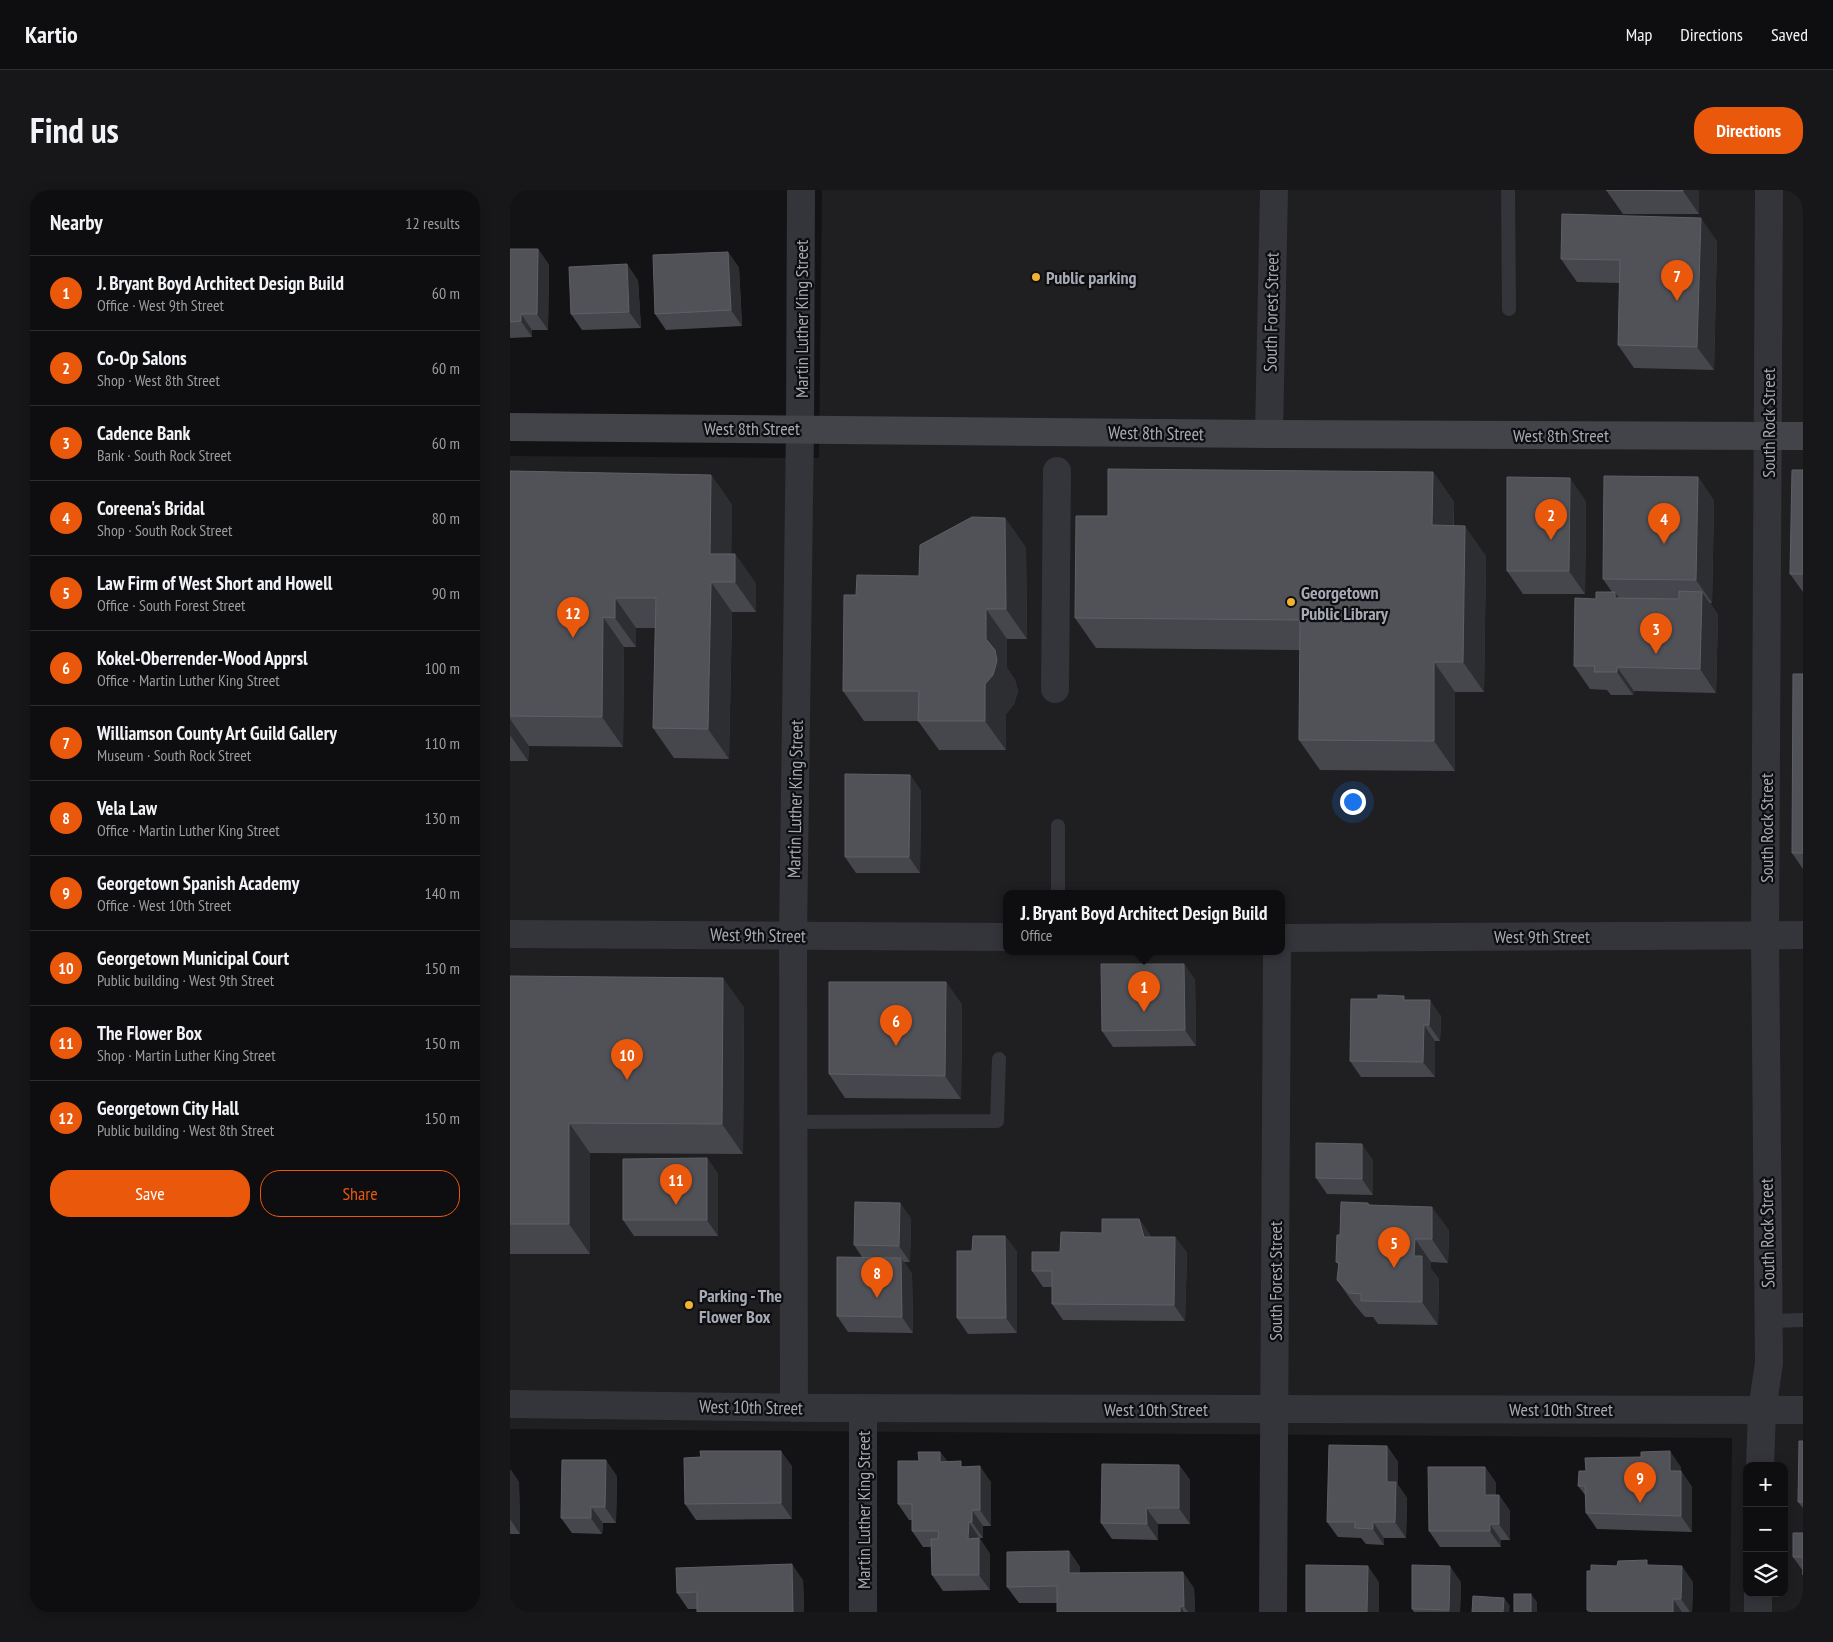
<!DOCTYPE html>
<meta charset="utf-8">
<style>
:root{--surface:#0e0e10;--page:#171719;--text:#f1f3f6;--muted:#9b9c9f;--line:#2e2e30;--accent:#ea580c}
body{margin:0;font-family:"PT Sans Narrow",sans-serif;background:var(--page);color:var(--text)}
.controls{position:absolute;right:15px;bottom:15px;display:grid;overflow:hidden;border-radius:10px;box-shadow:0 2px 12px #0003}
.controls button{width:45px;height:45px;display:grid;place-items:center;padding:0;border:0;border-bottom:1px solid var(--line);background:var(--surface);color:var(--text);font:25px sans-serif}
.you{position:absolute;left:842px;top:611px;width:18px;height:18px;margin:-12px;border:4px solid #fff;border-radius:50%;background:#1a73e8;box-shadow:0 0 0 8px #1a73e833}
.badge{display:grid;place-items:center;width:32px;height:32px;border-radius:50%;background:var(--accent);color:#fff;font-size:16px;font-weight:700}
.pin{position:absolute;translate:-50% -41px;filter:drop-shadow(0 1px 2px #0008)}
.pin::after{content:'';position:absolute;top:26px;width:18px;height:15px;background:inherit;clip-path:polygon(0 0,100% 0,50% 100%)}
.popup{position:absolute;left:493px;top:700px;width:282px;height:65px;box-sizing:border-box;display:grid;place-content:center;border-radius:10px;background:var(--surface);filter:drop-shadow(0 1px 4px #0005);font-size:16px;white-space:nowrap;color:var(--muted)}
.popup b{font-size:19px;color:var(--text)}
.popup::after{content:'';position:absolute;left:50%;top:100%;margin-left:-10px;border:10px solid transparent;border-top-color:var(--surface)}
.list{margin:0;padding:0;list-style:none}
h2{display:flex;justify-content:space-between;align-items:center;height:65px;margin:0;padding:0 20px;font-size:21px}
h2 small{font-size:16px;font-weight:400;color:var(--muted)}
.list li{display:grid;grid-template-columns:32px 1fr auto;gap:15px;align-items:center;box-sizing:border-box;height:75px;padding:0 20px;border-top:1px solid var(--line)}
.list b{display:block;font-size:19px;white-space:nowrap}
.list p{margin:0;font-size:16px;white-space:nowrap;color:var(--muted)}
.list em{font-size:16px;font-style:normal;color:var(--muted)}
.actions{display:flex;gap:10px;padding:15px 20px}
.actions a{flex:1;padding:11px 0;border:1px solid var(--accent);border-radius:20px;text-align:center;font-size:18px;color:var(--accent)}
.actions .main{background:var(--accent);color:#fff}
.icon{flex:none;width:28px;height:28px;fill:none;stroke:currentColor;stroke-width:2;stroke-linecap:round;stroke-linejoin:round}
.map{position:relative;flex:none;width:1293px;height:1422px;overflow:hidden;border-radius:20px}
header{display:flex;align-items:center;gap:30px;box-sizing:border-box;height:70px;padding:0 25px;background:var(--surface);border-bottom:1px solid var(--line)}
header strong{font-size:24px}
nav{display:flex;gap:28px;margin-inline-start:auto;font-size:18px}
.intro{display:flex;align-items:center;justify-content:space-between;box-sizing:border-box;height:120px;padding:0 30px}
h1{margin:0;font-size:35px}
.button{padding:12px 22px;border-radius:20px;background:var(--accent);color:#fff;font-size:18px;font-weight:700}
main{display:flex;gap:30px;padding:0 30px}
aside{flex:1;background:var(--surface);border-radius:20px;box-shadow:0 2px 12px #0003}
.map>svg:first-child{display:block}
.built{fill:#1f1f22;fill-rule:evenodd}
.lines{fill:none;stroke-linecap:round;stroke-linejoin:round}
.lane{stroke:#34353a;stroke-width:14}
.street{stroke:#34353a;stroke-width:28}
.secondary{stroke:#42444a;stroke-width:28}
.wall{fill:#46474d}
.shaded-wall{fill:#2d2e32}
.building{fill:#505258;stroke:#5e6067}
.poi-dot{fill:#f1b32f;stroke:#0e0e10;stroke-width:2}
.labels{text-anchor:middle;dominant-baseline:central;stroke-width:4.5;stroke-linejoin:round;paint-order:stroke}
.poi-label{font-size:18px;font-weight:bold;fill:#a5aab5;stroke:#0e0e10;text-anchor:start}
.street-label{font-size:18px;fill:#a5aab5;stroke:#0e0e10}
</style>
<header>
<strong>Kartio</strong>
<nav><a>Map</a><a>Directions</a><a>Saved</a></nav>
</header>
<div class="intro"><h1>Find us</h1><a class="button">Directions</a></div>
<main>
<aside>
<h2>Nearby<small>12 results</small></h2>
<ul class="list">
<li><span class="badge">1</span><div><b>J. Bryant Boyd Architect Design Build</b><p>Office · West 9th Street</p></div><em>60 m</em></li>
<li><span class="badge">2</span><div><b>Co-Op Salons</b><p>Shop · West 8th Street</p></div><em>60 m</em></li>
<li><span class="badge">3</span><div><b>Cadence Bank</b><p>Bank · South Rock Street</p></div><em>60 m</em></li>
<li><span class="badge">4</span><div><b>Coreena's Bridal</b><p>Shop · South Rock Street</p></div><em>80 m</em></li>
<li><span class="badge">5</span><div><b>Law Firm of West Short and Howell</b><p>Office · South Forest Street</p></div><em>90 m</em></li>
<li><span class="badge">6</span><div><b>Kokel-Oberrender-Wood Apprsl</b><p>Office · Martin Luther King Street</p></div><em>100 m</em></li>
<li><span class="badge">7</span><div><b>Williamson County Art Guild Gallery</b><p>Museum · South Rock Street</p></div><em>110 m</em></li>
<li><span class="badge">8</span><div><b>Vela Law</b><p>Office · Martin Luther King Street</p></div><em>130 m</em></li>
<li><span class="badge">9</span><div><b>Georgetown Spanish Academy</b><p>Office · West 10th Street</p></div><em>140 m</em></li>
<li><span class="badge">10</span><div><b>Georgetown Municipal Court</b><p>Public building · West 9th Street</p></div><em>150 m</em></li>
<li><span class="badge">11</span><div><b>The Flower Box</b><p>Shop · Martin Luther King Street</p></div><em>150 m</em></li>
<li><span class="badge">12</span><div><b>Georgetown City Hall</b><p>Public building · West 8th Street</p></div><em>150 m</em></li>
</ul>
<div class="actions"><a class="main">Save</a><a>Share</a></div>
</aside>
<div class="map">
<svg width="1293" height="1422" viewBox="0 0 1293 1422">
<rect width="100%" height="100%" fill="#131315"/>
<!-- built -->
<path class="built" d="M312 0H1293V1422H1220L1222 1248 0 1239V266L309 268ZM496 703H772V761H496ZM1237 1276H1274V1403H1237Z"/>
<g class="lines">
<!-- lane -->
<g class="lane">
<polyline points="998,0 999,119"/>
<polyline points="548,636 548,703"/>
<polyline points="283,932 487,931 489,869"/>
<polyline points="1258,1131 1293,1130"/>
</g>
<!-- street -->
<g class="street">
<polyline points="759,244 764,0"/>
<polyline points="545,499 547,281"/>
<polyline points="0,744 496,747"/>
<polyline points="772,748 1293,745"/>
<polyline points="0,1214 308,1218 1293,1220"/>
<polyline points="284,1218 283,746 290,239 291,0"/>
<polyline points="1250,1276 1252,1220 1259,1173 1255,745 1259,0"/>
<polyline points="353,1422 353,1219"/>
<polyline points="763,1422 767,761"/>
<polyline points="1248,1422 1248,1403"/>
</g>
<!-- secondary -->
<polyline class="secondary" points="0,237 759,244 1293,246"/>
</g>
<!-- wall -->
<g class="wall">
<polygon points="1096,0 1189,0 1189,24 1113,24"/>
<polygon points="1207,51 1204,180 1124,178 1108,155 1110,93 1067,92 1051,69"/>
<polygon points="0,59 28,59 39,75 38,140 22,140 22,147 0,148"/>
<polygon points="218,62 229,78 232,136 156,140 145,124"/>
<polygon points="128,90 131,138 72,140 61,124"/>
<polygon points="1293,280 1293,402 1280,384"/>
<polygon points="0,281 201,285 222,315 221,364 225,364 246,394 246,422 222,422 219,569 164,568 143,538 145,438 126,438 126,457 114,457 113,557 19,556 18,571 0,571"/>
<polygon points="923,282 944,312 944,336 976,366 974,502 945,502 945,581 810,580 789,550 790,460 586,458 565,428 598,326"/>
<polygon points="1188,287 1204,311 1202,413 1200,413 1208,425 1206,503 1124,501 1123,505 1101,505 1097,500 1080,499 1064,476 1086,409 1102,402 1093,389"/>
<polygon points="1076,311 1075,404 1013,404 997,381"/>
<polygon points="495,328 516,358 517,449 497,449 497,478 505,490 508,501 504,514 496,524 496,560 429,560 408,531 354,531 333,501 346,405 409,386"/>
<polygon points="1293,484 1293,679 1282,663"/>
<polygon points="400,585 411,601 410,683 346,683 335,667"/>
<polygon points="674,774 685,790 686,856 603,857 592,841"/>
<polygon points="0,786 234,817 233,964 80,963 80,1064 0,1064"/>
<polygon points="436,792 452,815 451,909 335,908 319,884"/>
<polygon points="898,810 931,826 930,851 925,851 925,887 851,887 840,871"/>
<polygon points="197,968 208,984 208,1046 124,1046 113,1030"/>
<polygon points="863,970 863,1005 817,1004 806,988"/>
<polygon points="390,1013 401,1029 400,1072 394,1072 402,1084 403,1143 338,1142 327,1126 352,1067 344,1055"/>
<polygon points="858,1013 860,1015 939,1040 938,1073 921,1072 921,1079 929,1089 928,1135 868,1134 863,1127 855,1127 844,1114 827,1090 829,1075 826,1072 830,1045"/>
<polygon points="629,1029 640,1045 641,1047 665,1047 677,1063 675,1131 553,1130 542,1114 542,1097 533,1097 522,1081 550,1062 592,1043"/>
<polygon points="495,1046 507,1062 507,1143 458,1144 447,1128 462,1061"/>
<polygon points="1293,1251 1293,1318 1288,1312"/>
<polygon points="877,1256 888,1272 888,1295 897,1308 896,1348 874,1348 874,1355 856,1354 851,1348 828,1347 817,1332"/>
<polygon points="430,1262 437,1271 454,1277 481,1292 481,1336 473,1336 473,1348 470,1348 470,1349 480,1364 480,1400 433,1401 422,1385 421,1357 413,1357 402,1341 402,1330 399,1330 388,1314"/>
<polygon points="669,1275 680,1290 680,1334 648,1334 648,1350 602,1349 591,1333"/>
<polygon points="282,1276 282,1329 186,1330 175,1314"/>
<polygon points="975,1277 986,1293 986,1305 989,1305 1000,1321 1000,1350 991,1350 991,1357 930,1357 919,1341"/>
<polygon points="1171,1277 1171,1281 1182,1297 1182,1342 1087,1339 1076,1323 1076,1306 1068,1296"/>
<polygon points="0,1279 9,1292 10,1344 0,1344"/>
<polygon points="107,1286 106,1333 93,1333 92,1344 62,1343 51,1328"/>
<polygon points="1293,1343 1293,1386 1293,1381 1283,1367"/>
<polygon points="559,1361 570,1377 570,1383 684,1398 685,1422 547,1422 547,1413 509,1413 497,1397"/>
<polygon points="1140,1375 1183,1392 1182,1422 1078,1422 1077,1420 1081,1381 1107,1376"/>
<polygon points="293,1390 294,1422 187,1422 187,1419 178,1419 167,1403"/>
<polygon points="951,1392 950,1422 904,1422 902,1419"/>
</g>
<!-- shaded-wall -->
<g class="shaded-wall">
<polygon points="1173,0 1189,0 1189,24 1173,1"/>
<polygon points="1191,28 1207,51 1204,180 1187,157"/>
<polygon points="28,59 39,75 38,140 27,124"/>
<polygon points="218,62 229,78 232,136 221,120"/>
<polygon points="117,74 128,90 131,138 119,122"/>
<polygon points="11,124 22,140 22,147 11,131"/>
<polygon points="923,282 944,312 943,365 922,335"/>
<polygon points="201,285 222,315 221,392 200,364"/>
<polygon points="1188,287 1204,311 1202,413 1186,390"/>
<polygon points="1060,288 1076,311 1075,404 1059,381"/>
<polygon points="495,328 516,358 517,449 496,419"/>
<polygon points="955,336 976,366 974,502 953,472"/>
<polygon points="225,364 246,394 246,422 225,392"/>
<polygon points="201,392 222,422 219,569 198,539"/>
<polygon points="1105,402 1121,425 1105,408"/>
<polygon points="1192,402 1208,425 1206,503 1190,479"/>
<polygon points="105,408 126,438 126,457 105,428"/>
<polygon points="476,419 497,449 497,478 505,490 508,501 504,514 496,524 496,560 475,531"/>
<polygon points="93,427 114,457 113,557 92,527"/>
<polygon points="924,472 945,502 945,581 924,551"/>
<polygon points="1107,477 1124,501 1123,505 1107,482"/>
<polygon points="0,529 19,556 18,571 0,545"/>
<polygon points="400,585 411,601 410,683 399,667"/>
<polygon points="674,774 685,790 686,856 675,840"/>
<polygon points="213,788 234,817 233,964 212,934"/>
<polygon points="436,792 452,815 451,909 435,886"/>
<polygon points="920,810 931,826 930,851 919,835"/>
<polygon points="914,835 925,851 925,887 913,872"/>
<polygon points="59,933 80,963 80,1064 59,1034"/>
<polygon points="852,954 863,970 863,1005 852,989"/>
<polygon points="197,968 208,984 208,1046 197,1030"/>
<polygon points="390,1013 401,1029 400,1072 389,1056"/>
<polygon points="922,1017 939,1040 938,1073 922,1049"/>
<polygon points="629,1029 640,1045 645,1063 634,1047"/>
<polygon points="495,1046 507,1062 507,1143 496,1128"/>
<polygon points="665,1047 677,1063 675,1131 664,1115"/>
<polygon points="905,1049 921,1072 921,1079 929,1089 928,1135 912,1112 904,1066"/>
<polygon points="391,1068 402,1084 403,1143 392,1127"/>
<polygon points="877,1256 888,1272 888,1295 897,1308 896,1348 885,1332 877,1292"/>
<polygon points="271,1261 282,1276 282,1329 271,1313"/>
<polygon points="1160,1261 1171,1277 1171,1281 1182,1297 1182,1342 1171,1326 1160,1281"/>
<polygon points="430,1262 442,1277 430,1272"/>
<polygon points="96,1270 107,1286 106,1333 95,1317"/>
<polygon points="669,1275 680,1290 680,1334 669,1318"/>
<polygon points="470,1276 481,1292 481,1336 470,1320"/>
<polygon points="975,1277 986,1293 986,1321 975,1305"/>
<polygon points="0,1279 9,1292 10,1344 0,1329"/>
<polygon points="989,1305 1000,1321 1000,1350 989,1334"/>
<polygon points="81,1317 93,1333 92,1344 81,1328"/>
<polygon points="636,1318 648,1334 648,1350 637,1334"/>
<polygon points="462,1320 473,1336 473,1348 462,1332"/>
<polygon points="459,1332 480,1364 480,1400 469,1385 458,1349"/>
<polygon points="863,1332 874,1348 874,1355 863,1339"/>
<polygon points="980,1334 991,1350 991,1357 980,1341"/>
<polygon points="559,1361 570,1377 570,1399 559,1383"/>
<polygon points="282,1374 293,1390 294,1422 283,1422"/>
<polygon points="858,1376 869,1392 869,1422 857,1422"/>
<polygon points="940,1376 951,1392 950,1422 940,1422 939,1420"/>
<polygon points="1172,1376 1183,1392 1182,1422 1180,1422 1171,1409"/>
<polygon points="673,1382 684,1398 685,1422 678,1422 674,1416"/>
<polygon points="1021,1404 1027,1412 1027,1422 1021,1422"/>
<polygon points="994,1408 1000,1416 999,1422 993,1422"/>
<polygon points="1163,1409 1172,1422 1163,1422"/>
<polygon points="670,1416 674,1422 670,1422"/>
</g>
<!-- building -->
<g class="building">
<polygon points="1096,0 1173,0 1173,1"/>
<polygon points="1052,24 1191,28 1187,157 1108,155 1110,70 1051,69"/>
<polygon points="0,59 28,59 27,124 11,124 11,131 0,132"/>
<polygon points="218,62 221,120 145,124 143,65"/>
<polygon points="117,74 119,122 61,124 59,77"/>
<polygon points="598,279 923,282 922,335 955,336 953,472 924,472 924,551 789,550 790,430 565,428 566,326 598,326"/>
<polygon points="1282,280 1293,280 1293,384 1280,384"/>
<polygon points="0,281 201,285 200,364 225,364 225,392 201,392 198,539 143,538 146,408 105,408 105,428 93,427 92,527 0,526"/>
<polygon points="1094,286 1188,287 1186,390 1093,389"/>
<polygon points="997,287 1060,288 1059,381 997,381"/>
<polygon points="462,327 495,328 496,419 476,419 476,449 485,460 487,471 483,485 475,494 475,531 408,531 409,501 333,501 334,405 346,405 347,385 409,386 410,355"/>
<polygon points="1169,401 1192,402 1190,479 1107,477 1107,482 1084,482 1085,476 1064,476 1065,408 1086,409 1086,402 1105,402 1105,408 1169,409"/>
<polygon points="1283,484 1293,484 1293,663 1282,663"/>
<polygon points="335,584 400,585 399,667 335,667"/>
<polygon points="591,774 674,774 675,840 592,841"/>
<polygon points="0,786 213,788 212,934 59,933 59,1034 0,1034"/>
<polygon points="319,792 436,792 435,886 319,884"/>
<polygon points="868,805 894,806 894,810 920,810 919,835 914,835 913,872 840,871 841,809 868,809"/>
<polygon points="806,953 852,954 852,989 806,988"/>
<polygon points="197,968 197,1030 113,1030 113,969"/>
<polygon points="345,1012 390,1013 389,1056 344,1055"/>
<polygon points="831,1012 858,1013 858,1015 922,1017 922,1049 905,1049 904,1066 912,1066 912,1112 851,1111 851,1104 839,1103 827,1090 829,1072 826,1072 827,1045 830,1045"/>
<polygon points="592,1029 629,1029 634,1047 665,1047 664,1115 542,1114 542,1081 522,1081 522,1062 550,1062 551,1042 592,1043"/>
<polygon points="463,1046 495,1046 496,1128 447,1128 447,1061 462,1061"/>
<polygon points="327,1067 391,1068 392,1127 327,1126"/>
<polygon points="1289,1251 1293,1251 1293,1312 1288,1312"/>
<polygon points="819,1255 877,1256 877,1292 886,1292 885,1332 863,1332 863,1339 845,1338 845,1332 817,1332"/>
<polygon points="190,1261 271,1261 271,1313 175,1314 174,1268 191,1267"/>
<polygon points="1160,1261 1160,1281 1171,1281 1171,1326 1076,1323 1075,1296 1068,1296 1069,1281 1076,1281 1075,1268 1131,1267 1131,1262"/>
<polygon points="408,1262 430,1262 430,1272 451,1271 451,1277 470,1276 470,1320 462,1320 462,1332 459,1332 458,1349 469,1348 469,1385 422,1385 421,1349 428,1349 429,1341 402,1341 402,1314 388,1314 388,1271 409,1271"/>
<polygon points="52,1270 96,1270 95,1317 81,1317 81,1328 51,1328"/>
<polygon points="592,1274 669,1275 669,1318 636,1318 637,1334 591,1333"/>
<polygon points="918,1277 975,1277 975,1305 989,1305 989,1334 980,1334 980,1341 919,1341"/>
<polygon points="1283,1343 1293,1343 1293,1385 1293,1367 1283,1367"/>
<polygon points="559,1361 559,1383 673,1382 674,1416 670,1416 670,1422 547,1422 547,1396 497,1397 497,1362"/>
<polygon points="1137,1370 1137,1375 1172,1376 1171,1409 1163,1409 1163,1422 1081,1422 1081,1420 1077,1420 1077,1381 1081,1381 1081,1375 1107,1376 1108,1371"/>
<polygon points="282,1374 283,1422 187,1422 187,1402 167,1403 166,1378"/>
<polygon points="796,1375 858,1376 857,1422 796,1422"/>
<polygon points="902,1375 940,1376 939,1420 902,1419"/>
<rect x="1004" y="1404" width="17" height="18"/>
<polygon points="963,1406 994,1408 993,1422 962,1422"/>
</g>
<!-- markers -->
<g class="poi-dot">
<circle cx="526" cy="87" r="5"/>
<circle cx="781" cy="412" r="5"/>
<circle cx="179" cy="1115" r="5"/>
</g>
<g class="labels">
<!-- poi labels -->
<g class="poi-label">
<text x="536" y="87">Public parking</text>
<text x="791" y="402">Georgetown<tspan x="791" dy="21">Public Library</tspan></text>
<text x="189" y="1105">Parking - The<tspan x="189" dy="21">Flower Box</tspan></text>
</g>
<!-- street labels -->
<g class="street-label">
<text transform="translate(761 122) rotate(-89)">South Forest Street</text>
<text transform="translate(291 129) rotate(-90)">Martin Luther King Street</text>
<text transform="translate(1258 233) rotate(-90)">South Rock Street</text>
<text x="242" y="238">West 8th Street</text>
<text transform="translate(646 243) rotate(1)">West 8th Street</text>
<text x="1051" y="245">West 8th Street</text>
<text transform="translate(285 609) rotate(-89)">Martin Luther King Street</text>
<text transform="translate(1256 638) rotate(-90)">South Rock Street</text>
<text transform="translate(248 745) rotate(1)">West 9th Street</text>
<text x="1032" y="746">West 9th Street</text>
<text transform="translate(1257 1043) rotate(-91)">South Rock Street</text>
<text transform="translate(765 1091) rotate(-90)">South Forest Street</text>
<text transform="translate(241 1217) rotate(1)">West 10th Street</text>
<text x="646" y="1219">West 10th Street</text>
<text x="1051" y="1219">West 10th Street</text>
<text transform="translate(353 1320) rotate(-90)">Martin Luther King Street</text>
</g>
</g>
</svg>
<div class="controls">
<button>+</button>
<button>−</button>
<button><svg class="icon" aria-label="layers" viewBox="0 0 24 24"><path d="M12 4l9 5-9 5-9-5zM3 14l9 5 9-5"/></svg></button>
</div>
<div class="you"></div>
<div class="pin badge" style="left:634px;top:822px">1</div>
<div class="popup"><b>J. Bryant Boyd Architect Design Build</b>Office</div>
<div class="pin badge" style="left:1041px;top:350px">2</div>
<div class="pin badge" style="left:1146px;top:464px">3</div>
<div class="pin badge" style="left:1154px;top:354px">4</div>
<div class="pin badge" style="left:884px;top:1078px">5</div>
<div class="pin badge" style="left:386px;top:856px">6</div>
<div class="pin badge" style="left:1167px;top:111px">7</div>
<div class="pin badge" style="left:367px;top:1108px">8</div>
<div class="pin badge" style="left:1130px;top:1313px">9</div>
<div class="pin badge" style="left:117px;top:890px">10</div>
<div class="pin badge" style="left:166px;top:1015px">11</div>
<div class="pin badge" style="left:63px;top:448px">12</div>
</div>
</main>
